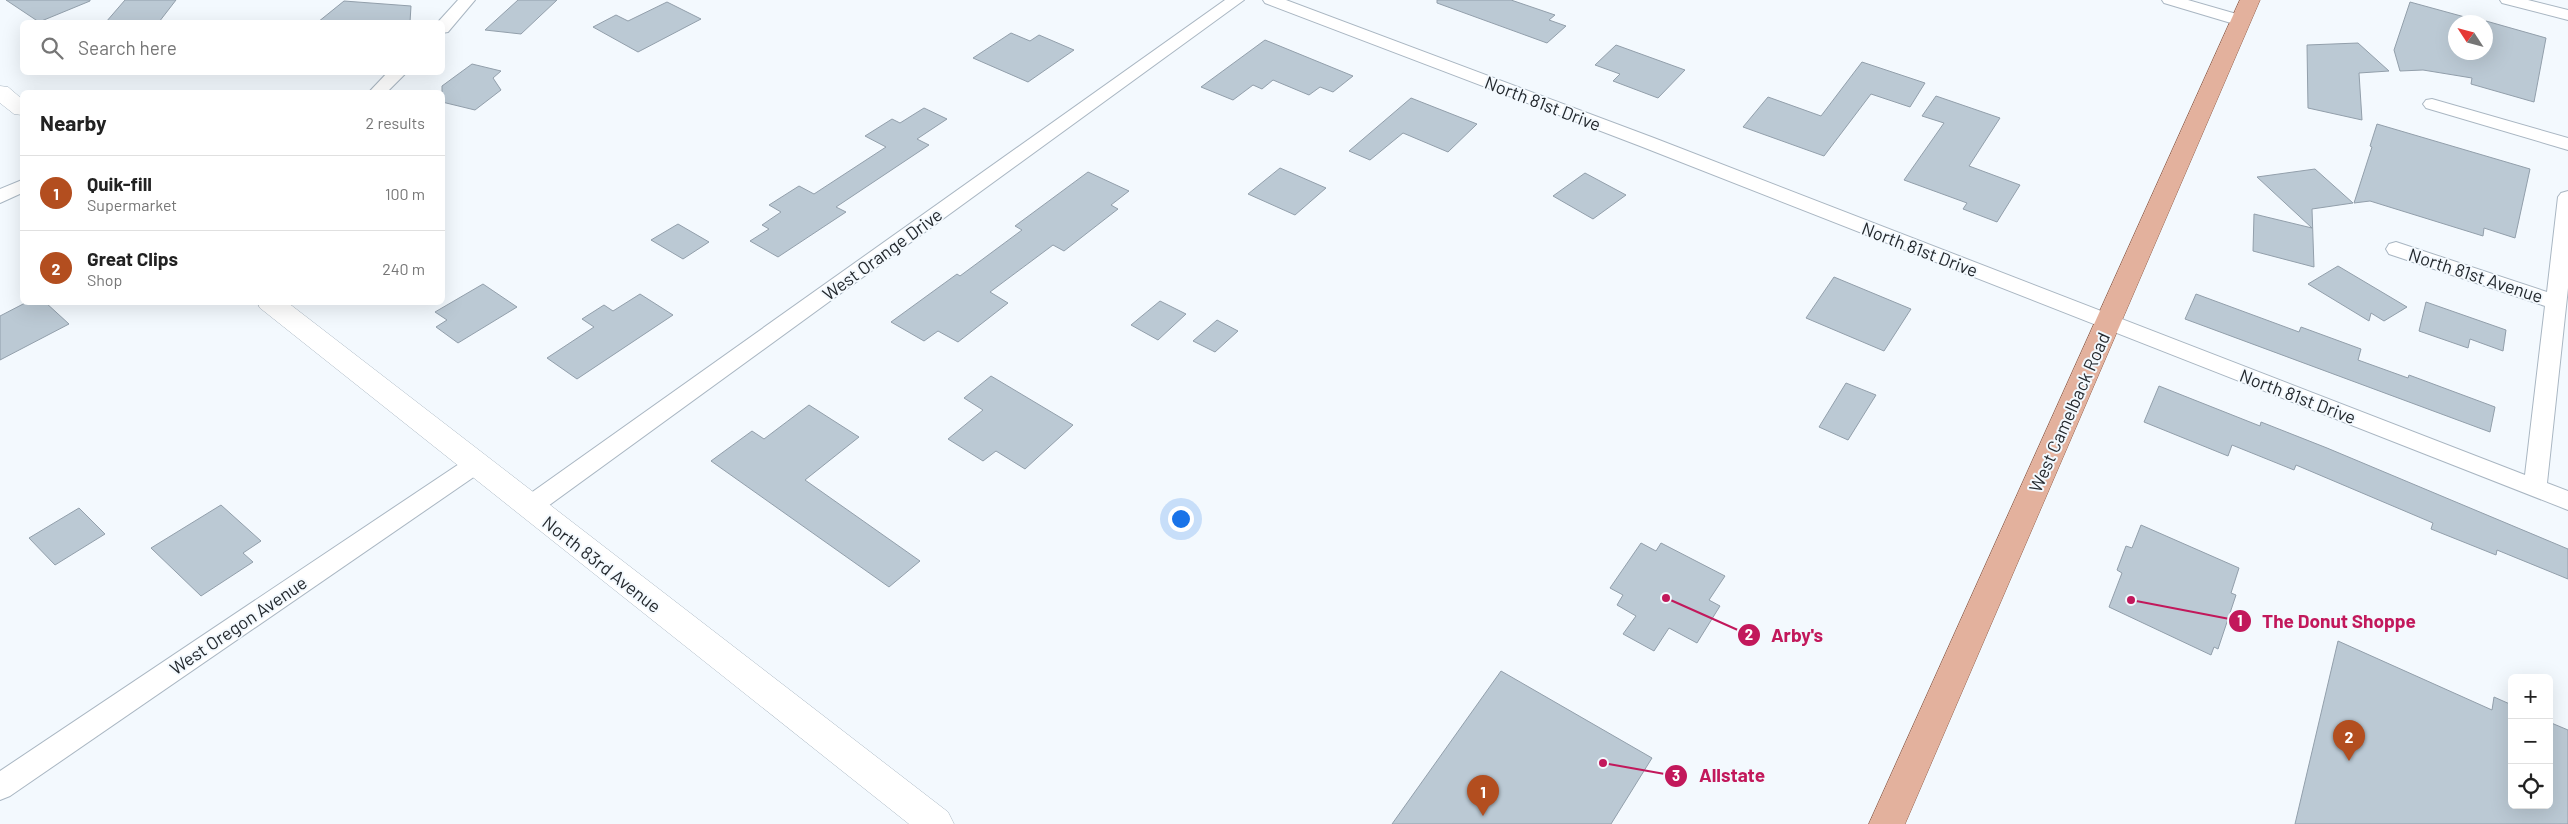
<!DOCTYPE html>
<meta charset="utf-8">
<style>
:root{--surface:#fff;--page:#f2f2f2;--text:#222;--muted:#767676;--line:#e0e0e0;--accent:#b34e1f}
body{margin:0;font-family:Barlow,sans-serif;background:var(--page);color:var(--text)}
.controls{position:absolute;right:15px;bottom:15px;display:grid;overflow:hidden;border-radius:8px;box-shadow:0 5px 20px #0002}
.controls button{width:45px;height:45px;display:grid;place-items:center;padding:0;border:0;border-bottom:1px solid var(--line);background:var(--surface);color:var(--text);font:25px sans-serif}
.compass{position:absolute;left:2448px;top:15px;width:45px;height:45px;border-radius:50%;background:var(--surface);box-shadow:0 5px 20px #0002;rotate:306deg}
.you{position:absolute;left:1180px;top:518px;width:18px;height:18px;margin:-12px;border:4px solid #fff;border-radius:50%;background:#1a73e8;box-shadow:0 0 0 8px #1a73e833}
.badge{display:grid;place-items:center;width:32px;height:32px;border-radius:50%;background:var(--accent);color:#fff;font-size:16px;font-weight:700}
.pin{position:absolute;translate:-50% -41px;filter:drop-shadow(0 1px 2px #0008)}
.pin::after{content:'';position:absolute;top:26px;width:18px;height:15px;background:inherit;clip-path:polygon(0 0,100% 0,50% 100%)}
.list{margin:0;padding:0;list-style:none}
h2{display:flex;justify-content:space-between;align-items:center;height:65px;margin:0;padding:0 20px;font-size:21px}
h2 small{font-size:16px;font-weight:400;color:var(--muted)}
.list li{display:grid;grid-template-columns:32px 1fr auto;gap:15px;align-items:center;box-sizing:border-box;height:75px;padding:0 20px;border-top:1px solid var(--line)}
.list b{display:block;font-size:19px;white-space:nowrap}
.list p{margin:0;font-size:16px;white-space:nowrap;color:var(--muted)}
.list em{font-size:16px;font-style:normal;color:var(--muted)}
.icon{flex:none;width:28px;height:28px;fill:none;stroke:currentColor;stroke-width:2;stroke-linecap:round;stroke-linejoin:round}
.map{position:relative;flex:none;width:2568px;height:824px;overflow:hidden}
.search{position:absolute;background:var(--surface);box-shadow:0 5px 20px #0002;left:20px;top:20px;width:425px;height:55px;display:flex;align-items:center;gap:12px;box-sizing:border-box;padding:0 18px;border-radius:8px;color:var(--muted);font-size:19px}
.panel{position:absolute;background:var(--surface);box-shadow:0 5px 20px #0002;left:20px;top:90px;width:425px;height:215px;border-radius:8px}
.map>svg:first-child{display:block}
.building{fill:#bbc9d4;stroke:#929fab}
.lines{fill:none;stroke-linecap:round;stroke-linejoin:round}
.street-casing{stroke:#a9b6c2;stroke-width:2}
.secondary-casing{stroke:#a9b6c2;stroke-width:1}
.primary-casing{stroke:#94604b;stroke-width:1}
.street{fill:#fff;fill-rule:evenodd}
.secondary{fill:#fff;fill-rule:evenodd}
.primary{fill:#e3b19d;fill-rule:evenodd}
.labels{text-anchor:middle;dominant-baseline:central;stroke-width:4;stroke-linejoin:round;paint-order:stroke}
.street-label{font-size:18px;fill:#24292e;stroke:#f3f9fe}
.leader{fill:none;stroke:#c2185b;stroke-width:2}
.callout-dot{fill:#c2185b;stroke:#f3f9fe;stroke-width:2}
.mark-label{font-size:15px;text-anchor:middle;font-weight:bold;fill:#fff}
.callout-label{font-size:19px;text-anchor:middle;font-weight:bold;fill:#c2185b;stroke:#f3f9fe;stroke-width:4;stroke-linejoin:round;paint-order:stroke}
</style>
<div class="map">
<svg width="2568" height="824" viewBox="0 0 2568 824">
<rect width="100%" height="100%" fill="#f3f9fe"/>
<!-- building -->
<g class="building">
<polygon points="6,0 90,0 90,1 39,22"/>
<polygon points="125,0 176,0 159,22 106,22"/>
<polygon points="518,0 557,0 521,34 485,30"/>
<polygon points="1437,0 1511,0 1555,15 1549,20 1566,26 1547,43 1437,3"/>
<polygon points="344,1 411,6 410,22 318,22"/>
<polygon points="667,2 701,19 638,52 593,27 616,15 628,21"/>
<polygon points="2410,2 2483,22 2456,22 2456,52 2486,52 2486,21 2546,38 2534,102 2471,84 2472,78 2423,70 2400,71 2394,50"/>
<polygon points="1011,33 1030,41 1039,35 1074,50 1028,82 973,58"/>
<polygon points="1265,40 1353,76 1333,92 1320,87 1309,95 1273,80 1262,89 1253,85 1233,100 1201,87"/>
<polygon points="2358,43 2389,71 2359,73 2362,120 2308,108 2307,45"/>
<polygon points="1616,45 1685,70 1658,98 1613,81 1620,74 1595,65"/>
<polygon points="1862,62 1925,83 1910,107 1871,94 1824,156 1743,127 1768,97 1821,116"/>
<polygon points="472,64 501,71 493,78 501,90 475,110 442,102 442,86"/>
<polygon points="1936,96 2000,118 1969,166 2020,185 1997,222 1963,209 1967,203 1904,180 1944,123 1922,116"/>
<polygon points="1411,98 1477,124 1448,152 1403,133 1370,160 1349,151"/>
<polygon points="924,108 947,119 917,139 929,145 836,207 846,212 778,257 750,241 769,229 762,225 781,212 769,205 799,186 814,194 886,147 865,136 892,119 900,123"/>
<polygon points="2377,124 2530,169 2515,238 2484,228 2483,236 2370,201 2354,203 2372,147 2370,146"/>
<polygon points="1280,168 1326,188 1295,215 1248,194"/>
<polygon points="2315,169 2353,203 2312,209 2314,267 2253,251 2254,214 2312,228 2257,177"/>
<polygon points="1088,172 1129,191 1111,205 1118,209 1064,251 1053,245 990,292 1008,303 958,342 938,331 924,341 891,322 957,274 960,276 1022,230 1015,226"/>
<polygon points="1585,173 1626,195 1593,219 1553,196"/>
<polygon points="678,224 709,242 683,259 651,240"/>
<polygon points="2338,266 2407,307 2384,321 2371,313 2369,321 2308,284"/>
<polygon points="1834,277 1911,309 1884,351 1806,318"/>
<polygon points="483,284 517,307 458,343 436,327 447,320 435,312"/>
<polygon points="640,294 673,315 577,379 547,358 594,327 582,319 604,305 613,311"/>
<polygon points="2196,294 2299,332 2301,327 2361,349 2358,360 2408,378 2409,375 2495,407 2490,432 2185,319"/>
<polygon points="1160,301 1186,314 1158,340 1131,325"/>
<polygon points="27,302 45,302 69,324 0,360 0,316"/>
<polygon points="2426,302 2506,330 2503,351 2470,339 2468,348 2419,331"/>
<polygon points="1217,320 1238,331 1215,352 1193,341"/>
<polygon points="991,376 1073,425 1025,469 996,451 983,461 948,439 983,410 964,398"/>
<polygon points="1846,383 1876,395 1848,440 1819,427"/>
<polygon points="2159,386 2260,426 2261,422 2327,448 2568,549 2568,579 2497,550 2496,555 2431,529 2433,523 2296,465 2294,470 2232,445 2228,456 2144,422"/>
<polygon points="809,405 859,437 805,480 920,561 889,587 711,461 752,431 764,439"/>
<polygon points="221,505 261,541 243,553 253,562 201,596 151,548"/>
<polygon points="79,508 105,534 55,565 29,538"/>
<polygon points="2141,525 2239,568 2231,593 2236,595 2218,649 2214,647 2211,655 2109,607 2122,573 2117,570 2126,546 2132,548"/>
<polygon points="1641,543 1656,551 1661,543 1725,576 1709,600 1720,606 1697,643 1669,628 1654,651 1623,634 1636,616 1617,605 1623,595 1610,588"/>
<polygon points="2338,641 2492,710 2494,697 2512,705 2512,805 2549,805 2549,722 2568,730 2568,824 2295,824"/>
<polygon points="1501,671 1652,758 1611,824 1392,824"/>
</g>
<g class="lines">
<!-- street casing -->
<g class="street-casing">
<g id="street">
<polygon points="458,0 475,0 448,32 442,33 442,22 438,22"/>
<polygon points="1225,0 1244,0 537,514 529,516 521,514 517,507 521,500"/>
<polygon points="1263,0 1286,0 1654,138 2525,475 2545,306 2389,254 2386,249 2389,244 2396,242 2547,292 2558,197 2561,193 2568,191 2568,288 2547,483 2568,491 2568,510 1640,146 1265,3"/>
<polygon points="2162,0 2188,0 2247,17 2249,21 2241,26 2164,3"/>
<polygon points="2500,0 2528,0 2568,10 2568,20 2502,3"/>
<polygon points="388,72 407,72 387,92 369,92"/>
<polygon points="2432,99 2568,138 2568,150 2426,108 2423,104 2426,100"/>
<polygon points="22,180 22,193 0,203 0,189"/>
<polygon points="476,455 484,458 488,464 484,470 10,796 0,800 0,771 468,458"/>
</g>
</g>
<!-- secondary casing -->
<g class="secondary-casing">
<g id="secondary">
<polygon points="0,86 8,87 22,99 22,115 14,114 0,103"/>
<polygon points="257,302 287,302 948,812 954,824 909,824 260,308"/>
</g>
</g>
<!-- primary casing -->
<g class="primary-casing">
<polygon id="primary" points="2240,0 2260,0 1905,824 1869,824"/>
</g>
<!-- street -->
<use href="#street" class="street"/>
<!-- secondary -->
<use href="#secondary" class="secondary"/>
<!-- primary -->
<use href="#primary" class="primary"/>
</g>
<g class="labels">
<!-- street labels -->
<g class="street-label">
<text transform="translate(1543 103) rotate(21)">North 81st Drive</text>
<text transform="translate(1920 249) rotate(21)">North 81st Drive</text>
<text transform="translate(882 254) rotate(-36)">West Orange Drive</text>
<text transform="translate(2476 275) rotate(18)">North 81st Avenue</text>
<text transform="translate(2298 396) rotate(21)">North 81st Drive</text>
<text transform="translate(2069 412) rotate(-66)">West Camelback Road</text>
<text transform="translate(602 564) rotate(38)">North 83rd Avenue</text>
<text transform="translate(238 625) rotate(-34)">West Oregon Avenue</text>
</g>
</g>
<!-- callouts -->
<path class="leader" d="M2131 600L2240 621M1666 598L1749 635M1603 763L1676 776"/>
<g class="callout-dot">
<circle cx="2131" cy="600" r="5"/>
<circle cx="1666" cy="598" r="5"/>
<circle cx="1603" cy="763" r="5"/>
<circle cx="2240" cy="621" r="12"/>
<circle cx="1749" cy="635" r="12"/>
<circle cx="1676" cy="776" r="12"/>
</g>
<g class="mark-label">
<text x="2240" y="626">1</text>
<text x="1749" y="640">2</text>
<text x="1676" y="781">3</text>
</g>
<g class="callout-label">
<text x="2339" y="628">The Donut Shoppe</text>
<text x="1797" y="642">Arby's</text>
<text x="1732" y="782">Allstate</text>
</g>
</svg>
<div class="controls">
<button>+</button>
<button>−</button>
<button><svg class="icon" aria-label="locate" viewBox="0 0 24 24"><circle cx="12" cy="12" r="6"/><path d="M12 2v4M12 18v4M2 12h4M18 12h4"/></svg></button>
</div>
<svg class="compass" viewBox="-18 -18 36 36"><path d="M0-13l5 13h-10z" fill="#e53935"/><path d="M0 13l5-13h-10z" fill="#767676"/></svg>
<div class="you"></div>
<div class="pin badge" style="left:1483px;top:816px">1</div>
<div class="pin badge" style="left:2349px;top:761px">2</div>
<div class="search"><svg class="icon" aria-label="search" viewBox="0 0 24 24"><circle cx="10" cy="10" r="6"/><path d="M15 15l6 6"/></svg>Search here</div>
<section class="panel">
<h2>Nearby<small>2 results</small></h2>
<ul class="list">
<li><span class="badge">1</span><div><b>Quik-fill</b><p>Supermarket</p></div><em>100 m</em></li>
<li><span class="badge">2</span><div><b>Great Clips</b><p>Shop</p></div><em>240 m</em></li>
</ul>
</section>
</div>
